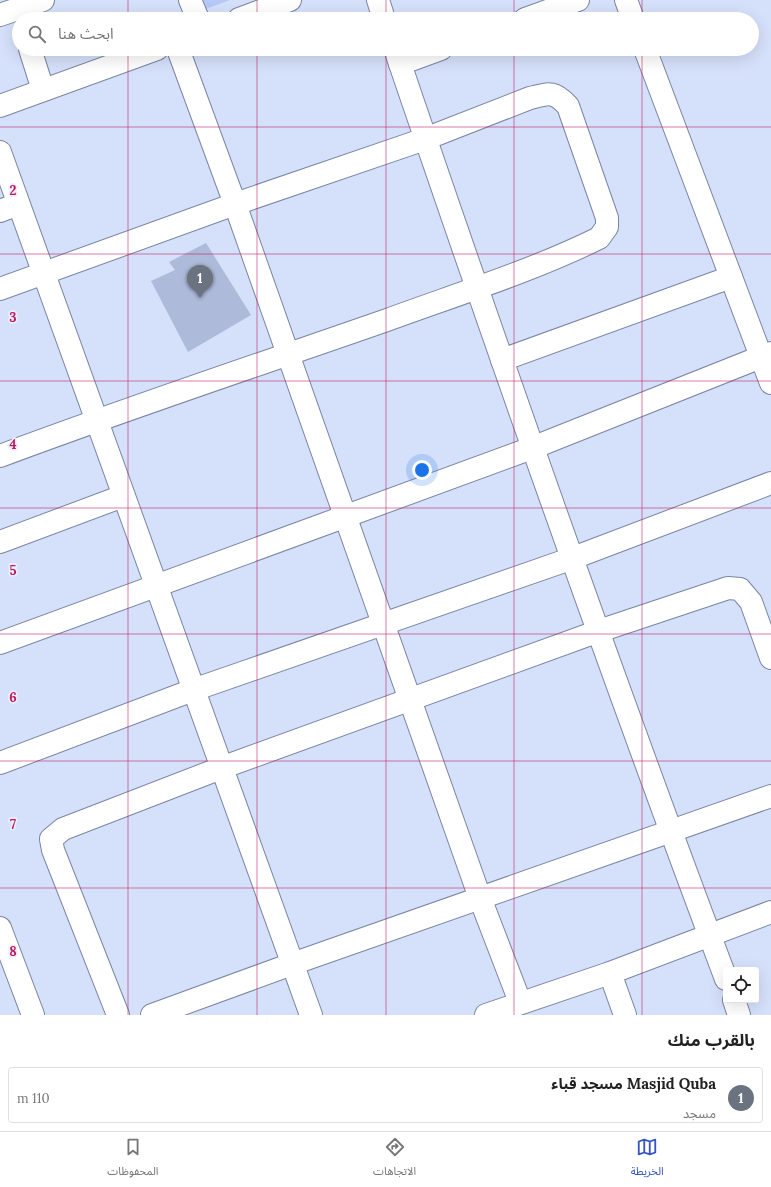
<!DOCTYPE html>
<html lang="ar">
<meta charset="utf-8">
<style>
:root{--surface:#fff;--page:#f2f2f2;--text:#222;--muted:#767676;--line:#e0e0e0;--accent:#3254c5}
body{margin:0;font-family:Lora,"Noto Sans Arabic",serif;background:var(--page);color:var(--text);direction:rtl}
.controls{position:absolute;right:12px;bottom:12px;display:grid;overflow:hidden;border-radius:4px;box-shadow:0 4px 16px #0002}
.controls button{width:36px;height:36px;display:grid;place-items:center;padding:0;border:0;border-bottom:1px solid var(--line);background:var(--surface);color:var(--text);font:20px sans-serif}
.you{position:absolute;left:422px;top:470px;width:14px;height:14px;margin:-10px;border:3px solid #fff;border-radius:50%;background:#1a73e8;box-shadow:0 0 0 6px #1a73e833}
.badge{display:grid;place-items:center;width:26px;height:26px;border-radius:50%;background:var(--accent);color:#fff;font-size:13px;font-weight:700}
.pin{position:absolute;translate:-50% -33px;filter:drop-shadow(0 1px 2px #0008)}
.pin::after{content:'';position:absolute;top:21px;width:14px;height:12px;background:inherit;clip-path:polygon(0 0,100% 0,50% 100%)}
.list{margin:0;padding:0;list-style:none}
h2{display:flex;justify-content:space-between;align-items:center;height:52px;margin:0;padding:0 16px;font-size:17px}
h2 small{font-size:13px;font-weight:400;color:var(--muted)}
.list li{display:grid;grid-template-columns:26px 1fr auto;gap:12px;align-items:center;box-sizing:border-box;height:56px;margin:0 8px 8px;padding:0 8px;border:1px solid var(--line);border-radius:4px}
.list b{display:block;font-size:15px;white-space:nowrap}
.list p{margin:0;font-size:13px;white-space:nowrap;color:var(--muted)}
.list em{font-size:13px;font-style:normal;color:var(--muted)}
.icon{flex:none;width:22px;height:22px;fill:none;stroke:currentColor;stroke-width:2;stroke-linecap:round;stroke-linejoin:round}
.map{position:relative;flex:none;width:771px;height:1015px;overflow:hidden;direction:ltr}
.search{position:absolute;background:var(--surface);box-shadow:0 4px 16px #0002;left:12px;right:12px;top:12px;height:44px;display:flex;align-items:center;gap:10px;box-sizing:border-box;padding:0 14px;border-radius:22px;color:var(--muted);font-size:15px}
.sheet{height:116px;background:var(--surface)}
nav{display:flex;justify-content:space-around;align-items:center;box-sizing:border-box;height:56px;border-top:1px solid var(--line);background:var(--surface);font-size:11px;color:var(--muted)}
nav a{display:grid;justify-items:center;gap:2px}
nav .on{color:var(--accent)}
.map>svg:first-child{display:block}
.green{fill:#b5c9f8}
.building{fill:#adbad9}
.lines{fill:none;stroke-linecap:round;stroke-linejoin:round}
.minor-casing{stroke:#7986a3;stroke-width:24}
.minor{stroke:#fff;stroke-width:22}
.grid{fill:none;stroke:#c2185b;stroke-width:1;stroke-opacity:0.55}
.grid-label{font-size:13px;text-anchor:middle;font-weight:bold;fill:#c2185b;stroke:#e8eefb;stroke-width:3.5;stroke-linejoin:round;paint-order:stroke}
</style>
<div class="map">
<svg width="771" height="1015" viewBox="0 0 771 1015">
<rect width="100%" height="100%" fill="#d5e0fa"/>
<!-- green -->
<polygon class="green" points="190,0 230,0 195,13"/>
<!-- building -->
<polygon class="building" points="206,243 251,315 188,352 151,281 175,270 169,262"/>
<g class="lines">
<!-- minor casing -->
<g class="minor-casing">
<g id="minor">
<polyline points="190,0 198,19"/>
<polyline points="378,0 384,19"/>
<polyline points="626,0 633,19"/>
<polyline points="0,15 43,0"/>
<polyline points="239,19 290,0"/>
<polyline points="525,19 578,0"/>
<polyline points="30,49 43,90"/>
<polyline points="178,49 235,204 480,898 520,1002"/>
<path d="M395 49C501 361 610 671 726 979"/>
<polyline points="645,49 771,383"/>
<polyline points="400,64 441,49"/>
<polyline points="0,106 157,49"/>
<polyline points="0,152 311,1015"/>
<polyline points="0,211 18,204"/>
<path d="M0 289 235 204 425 139 530 98C550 93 554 91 568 106L607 218V227L599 238C532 271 458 294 387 320 258 365 128 408 0 456"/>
<polyline points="502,360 731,277"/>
<polyline points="0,542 123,496"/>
<polyline points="0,643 532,448 771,353"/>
<polyline points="0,763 193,690 573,558 771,483"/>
<polyline points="0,928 33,1015"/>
<polyline points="610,973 625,1015"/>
<polyline points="734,1000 739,1015"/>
<polyline points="118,1015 53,850 51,839 63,829 221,768 599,631 728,588 740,589 751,602 771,658"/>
<polyline points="152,1015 292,964 771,796"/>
<polyline points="486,1015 610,973 771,912"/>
</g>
</g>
<!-- minor -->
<use href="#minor" class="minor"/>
</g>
<!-- grid -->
<path class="grid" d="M128 0V19M257 0V19M386 0V19M514 0V19M642 0V19M128 49V1015M257 49V1015M386 49V1015M514 49V1015M642 49V1015M0 127H771M0 254H771M0 381H771M0 508H771M0 634H771M0 761H771M0 888H771"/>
<g class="grid-label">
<text x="13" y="195">2</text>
<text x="13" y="322">3</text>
<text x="13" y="449">4</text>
<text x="13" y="575">5</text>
<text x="13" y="702">6</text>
<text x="13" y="829">7</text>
<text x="13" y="956">8</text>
</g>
</svg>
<div class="controls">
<button><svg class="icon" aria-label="locate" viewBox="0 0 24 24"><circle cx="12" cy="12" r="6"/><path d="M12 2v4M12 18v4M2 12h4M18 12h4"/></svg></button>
</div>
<div class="you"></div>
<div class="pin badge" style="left:200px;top:298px;background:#6b7280">1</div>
<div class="search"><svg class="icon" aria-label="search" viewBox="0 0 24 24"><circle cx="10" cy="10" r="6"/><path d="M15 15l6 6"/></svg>ابحث هنا</div>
</div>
<section class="sheet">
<h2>بالقرب منك<small></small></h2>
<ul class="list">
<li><span class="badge" style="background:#6b7280">1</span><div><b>Masjid Quba مسجد قباء</b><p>مسجد</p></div><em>110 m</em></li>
</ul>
</section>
<nav>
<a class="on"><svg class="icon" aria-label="map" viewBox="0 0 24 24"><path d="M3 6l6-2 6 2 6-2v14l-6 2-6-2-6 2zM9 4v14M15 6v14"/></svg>الخريطة</a>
<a><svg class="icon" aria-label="directions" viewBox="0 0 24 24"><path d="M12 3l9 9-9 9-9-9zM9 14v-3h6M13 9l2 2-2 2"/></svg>الاتجاهات</a>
<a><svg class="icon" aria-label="saved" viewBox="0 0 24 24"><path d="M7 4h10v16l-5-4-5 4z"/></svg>المحفوظات</a>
</nav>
